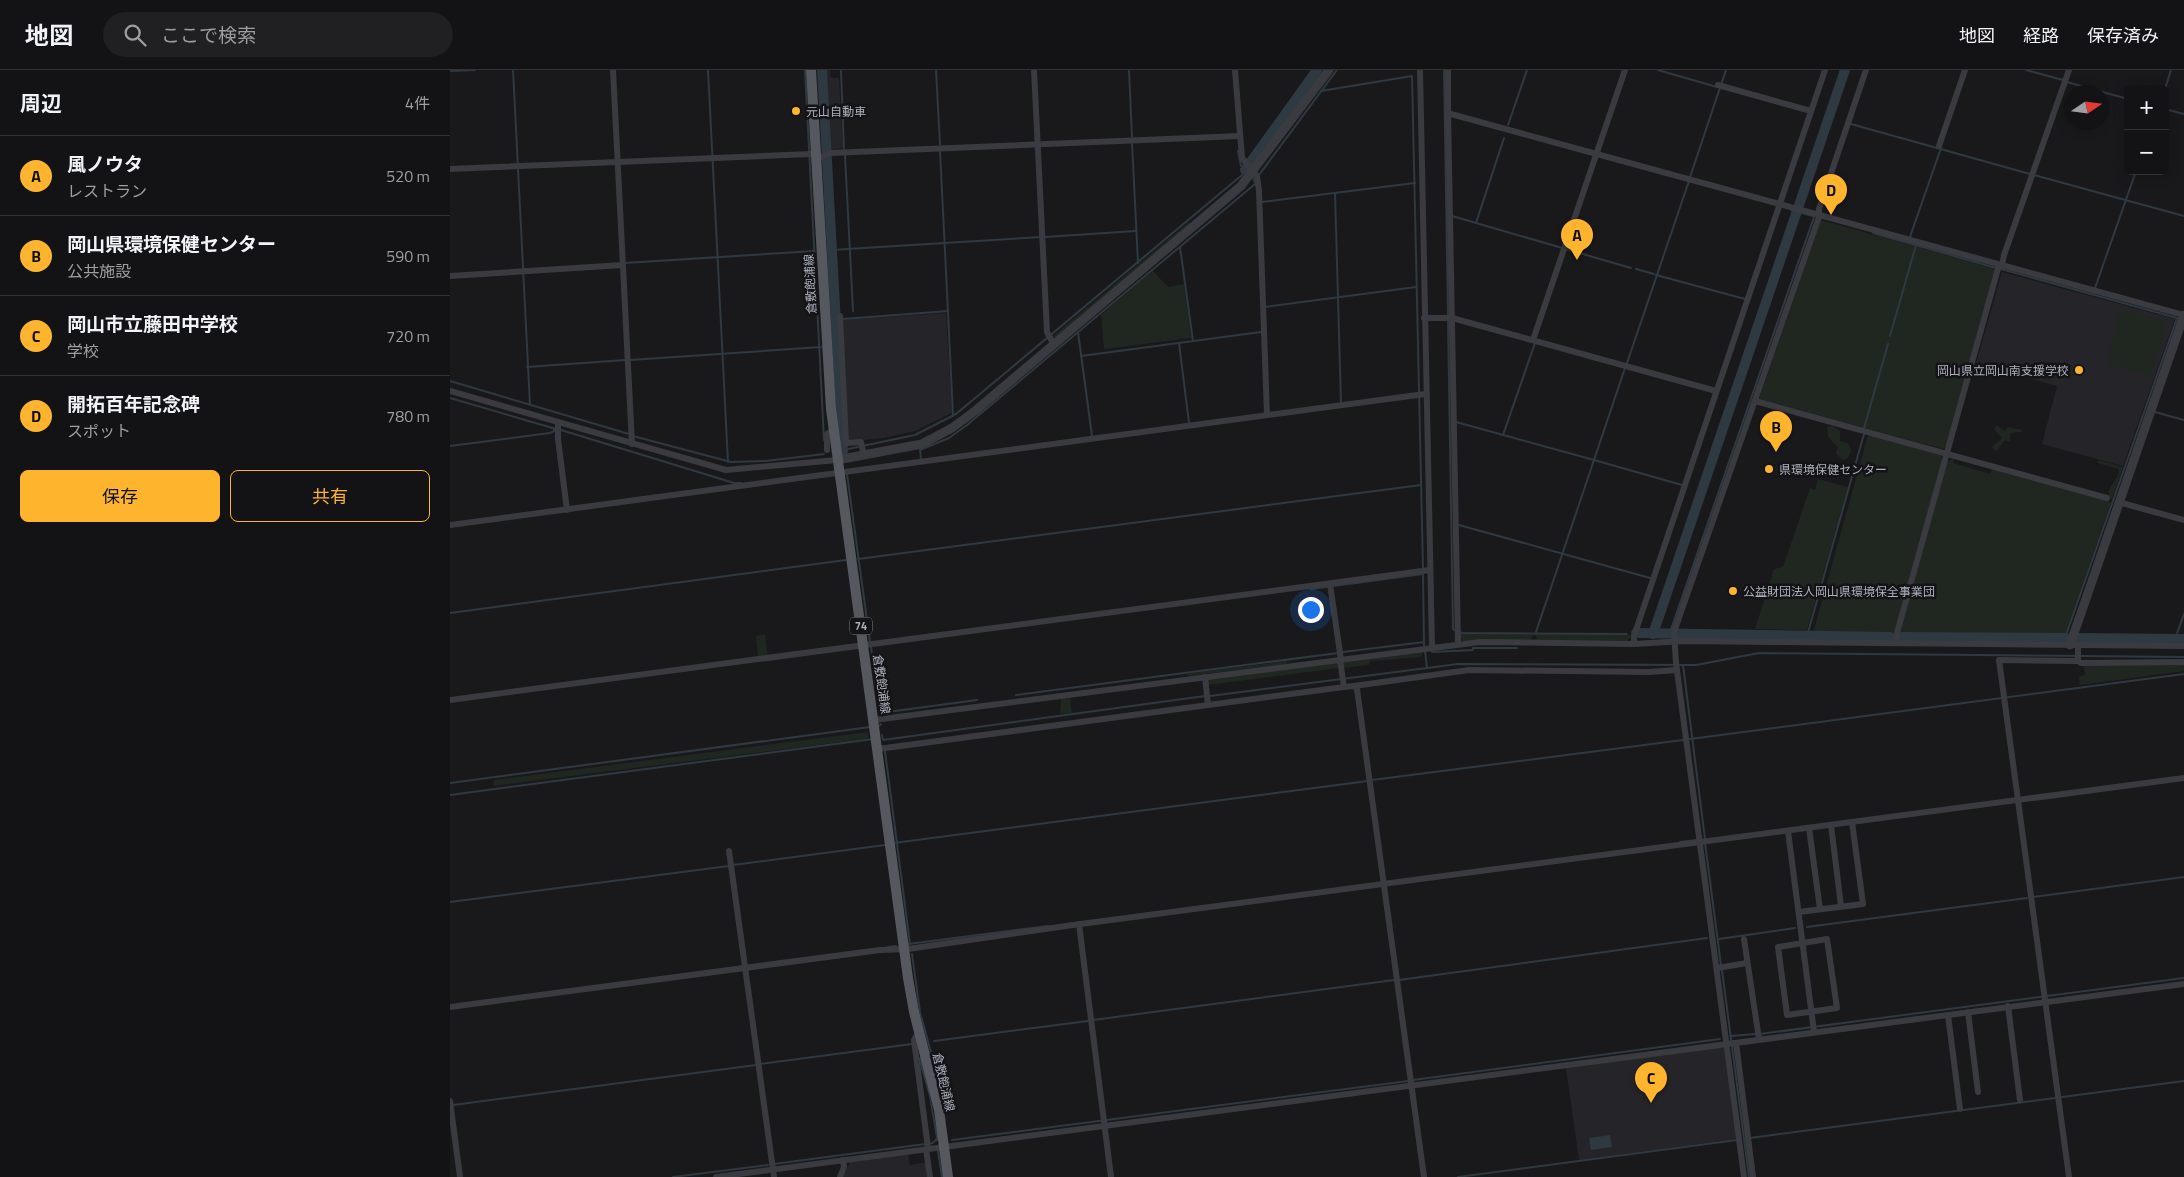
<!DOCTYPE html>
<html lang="ja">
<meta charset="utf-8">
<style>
:root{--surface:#131315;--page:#202022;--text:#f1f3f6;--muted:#9d9ea0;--line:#323234;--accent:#ffb42e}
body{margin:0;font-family:"Titillium Web","Noto Sans JP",sans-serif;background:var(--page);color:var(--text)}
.controls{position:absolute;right:15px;top:15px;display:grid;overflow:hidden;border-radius:8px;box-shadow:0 2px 12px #0003}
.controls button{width:45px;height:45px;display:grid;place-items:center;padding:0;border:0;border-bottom:1px solid var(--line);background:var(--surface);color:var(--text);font:25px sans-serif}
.compass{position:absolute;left:1614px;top:15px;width:45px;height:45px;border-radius:50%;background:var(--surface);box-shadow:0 2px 12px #0003;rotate:77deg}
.you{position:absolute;left:860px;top:539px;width:18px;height:18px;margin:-12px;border:4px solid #fff;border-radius:50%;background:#1a73e8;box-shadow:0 0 0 8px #1a73e833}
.badge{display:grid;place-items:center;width:32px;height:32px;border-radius:50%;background:var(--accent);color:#111;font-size:16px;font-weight:700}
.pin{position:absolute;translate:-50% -41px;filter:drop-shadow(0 1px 2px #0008)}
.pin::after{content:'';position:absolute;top:26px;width:18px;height:15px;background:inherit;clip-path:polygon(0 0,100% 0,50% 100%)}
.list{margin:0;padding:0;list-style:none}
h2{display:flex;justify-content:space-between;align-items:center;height:65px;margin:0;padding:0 20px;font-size:21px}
h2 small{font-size:16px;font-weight:400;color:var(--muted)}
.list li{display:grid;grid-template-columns:32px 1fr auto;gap:15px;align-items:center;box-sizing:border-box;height:80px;padding:0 20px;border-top:1px solid var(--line)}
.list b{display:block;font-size:19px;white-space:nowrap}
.list p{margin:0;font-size:16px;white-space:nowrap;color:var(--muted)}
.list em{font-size:16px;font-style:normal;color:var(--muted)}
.actions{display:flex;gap:10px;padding:15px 20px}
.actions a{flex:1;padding:11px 0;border:1px solid var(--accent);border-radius:8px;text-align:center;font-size:18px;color:var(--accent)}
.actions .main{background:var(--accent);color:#111}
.icon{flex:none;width:28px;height:28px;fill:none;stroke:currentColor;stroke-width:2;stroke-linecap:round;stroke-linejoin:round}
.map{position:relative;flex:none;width:1734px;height:1107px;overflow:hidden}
header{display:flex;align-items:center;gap:30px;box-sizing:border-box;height:70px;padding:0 25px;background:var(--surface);border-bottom:1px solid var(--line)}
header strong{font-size:24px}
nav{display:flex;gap:28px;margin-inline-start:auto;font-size:18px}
.search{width:350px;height:45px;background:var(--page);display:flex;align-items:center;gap:12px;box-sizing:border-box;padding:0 18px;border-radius:28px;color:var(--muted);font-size:19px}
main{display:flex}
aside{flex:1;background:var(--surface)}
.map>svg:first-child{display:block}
.built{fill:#252529}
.green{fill:#1f2720}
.water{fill:#2e3941}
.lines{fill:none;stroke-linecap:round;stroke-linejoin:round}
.stream{stroke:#2e3941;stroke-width:2}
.river{stroke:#2e3941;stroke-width:10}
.minor{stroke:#3a3b41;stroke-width:6}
.tertiary{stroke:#3a3b41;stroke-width:9}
.primary{stroke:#565860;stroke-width:10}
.poi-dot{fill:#ffb42e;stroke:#141417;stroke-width:2}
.labels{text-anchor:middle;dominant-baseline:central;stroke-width:5;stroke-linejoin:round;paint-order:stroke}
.shield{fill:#141417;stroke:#7e818a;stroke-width:1}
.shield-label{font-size:11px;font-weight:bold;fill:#abb0bc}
.poi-label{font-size:12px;fill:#abb0bc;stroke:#141417;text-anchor:start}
.street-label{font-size:12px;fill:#abb0bc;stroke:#141417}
</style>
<header>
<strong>地図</strong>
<div class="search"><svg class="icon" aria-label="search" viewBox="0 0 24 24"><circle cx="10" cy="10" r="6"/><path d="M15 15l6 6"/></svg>ここで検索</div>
<nav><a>地図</a><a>経路</a><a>保存済み</a></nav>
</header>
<main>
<aside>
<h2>周辺<small>4件</small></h2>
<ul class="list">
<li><span class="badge">A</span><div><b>風ノウタ</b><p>レストラン</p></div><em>520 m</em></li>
<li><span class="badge">B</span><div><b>岡山県環境保健センター</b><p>公共施設</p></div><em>590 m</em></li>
<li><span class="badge">C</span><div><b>岡山市立藤田中学校</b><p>学校</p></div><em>720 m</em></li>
<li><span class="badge">D</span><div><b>開拓百年記念碑</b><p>スポット</p></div><em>780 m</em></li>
</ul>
<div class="actions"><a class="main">保存</a><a>共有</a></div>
</aside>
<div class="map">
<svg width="1734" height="1107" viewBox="0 0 1734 1107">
<rect width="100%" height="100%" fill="#19191c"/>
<!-- built -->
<g class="built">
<polygon points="374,0 380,0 381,8 389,8 393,78 378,80"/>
<polygon points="1552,202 1725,249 1673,396 1592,374 1607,316 1526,293"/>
<polygon points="496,243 502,343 465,361 434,368 398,371 392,250"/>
<polygon points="1270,977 1274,978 1286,1069 1129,1090 1116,998"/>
<polygon points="458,1084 460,1095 477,1092 479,1107 393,1107 400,1092"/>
</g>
<!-- green -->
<g class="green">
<polygon points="1371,150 1545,199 1497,375 1493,379 1309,329"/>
<polygon points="739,152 742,155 608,267 602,267"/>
<polygon points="703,201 718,217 734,214 741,268 654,279 651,245"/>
<polygon points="1671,239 1717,252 1701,306 1660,294 1657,288"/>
<polygon points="1546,355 1555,361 1558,357 1572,360 1572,362 1560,363 1560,372 1555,370 1546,382 1542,377 1552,368 1544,359"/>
<polygon points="1383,356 1390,361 1390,371 1398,373 1401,380 1398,388 1393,390 1386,384 1388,377 1378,367 1377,357"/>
<polygon points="1418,365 1491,385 1492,392 1444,564 1363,563"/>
<polygon points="1504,388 1503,393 1540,404 1542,399 1661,432 1615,566 1449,564 1497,392"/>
<path d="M1648 390 1673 397 1662 429 1659 428C1657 415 1669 410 1669 399L1647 393Z"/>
<polygon points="1368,409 1398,417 1357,560 1305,559 1324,499 1333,497 1360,418 1365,420"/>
<polygon points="1009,563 1083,565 1081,570 1012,571"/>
<polygon points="315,564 318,586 308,587 306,566"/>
<polygon points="1085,564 1182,565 1177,571 1087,570"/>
<polygon points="973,582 971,587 920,591 919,595 894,598 892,593"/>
<polygon points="837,591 837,594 739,606 736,604"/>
<polygon points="887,593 889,598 757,615 758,609"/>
<polygon points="1734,593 1734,601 1630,615 1629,607 1635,605 1633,594"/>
<polygon points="620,628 622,643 610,644 611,629"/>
<polygon points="418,662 419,667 414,669 43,716 44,710"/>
</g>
<!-- water -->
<g class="water">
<polygon points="472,986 489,1070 481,1074 486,1068 479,1026 468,988"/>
<polygon points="1160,1065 1162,1077 1141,1080 1139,1068"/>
</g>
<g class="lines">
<!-- stream -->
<g class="stream">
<polyline points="63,0 80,335"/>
<polyline points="258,0 278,392"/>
<polyline points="355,0 374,370"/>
<polyline points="391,0 394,79"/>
<polyline points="486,0 490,75"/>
<polyline points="679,0 682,67"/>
<polyline points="994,0 998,245"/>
<polyline points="1208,0 1267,17"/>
<polyline points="1576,0 1613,10"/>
<polyline points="0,1 25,0"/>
<polyline points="1617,12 1678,29"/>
<polyline points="1715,19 1721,0"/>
<polyline points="871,21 962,6 973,499"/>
<polyline points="1715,39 1734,44"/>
<polyline points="1401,54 1580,104"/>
<polyline points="1058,55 1077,0"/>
<polyline points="682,72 688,193"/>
<polyline points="490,80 503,345"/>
<polyline points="788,81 791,96"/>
<polyline points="395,85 403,241"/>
<polyline points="809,105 887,0"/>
<polyline points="1584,105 1734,146"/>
<polyline points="1240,107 1276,0"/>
<polyline points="803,108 805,113"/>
<polyline points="885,123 891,333"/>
<polyline points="812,132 965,113"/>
<polyline points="1341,140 1363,146"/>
<polyline points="1002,146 1181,198"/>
<polyline points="1026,153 1054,68"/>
<polyline points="1423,163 1546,198"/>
<polyline points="595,167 686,161"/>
<polyline points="1460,167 1491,78"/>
<polyline points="730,177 743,271"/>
<polyline points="381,180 591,167"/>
<polyline points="175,193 364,181"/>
<polyline points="1186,199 1204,204"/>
<polyline points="1551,199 1727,248"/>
<polyline points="1206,205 1295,229"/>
<polyline points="1645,218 1686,101"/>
<polyline points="815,237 966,217"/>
<polyline points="393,249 498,241"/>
<polyline points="998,250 1003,559 1012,563 1177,564"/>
<polyline points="628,262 642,366"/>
<polyline points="1440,266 1466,175"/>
<polyline points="729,273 739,353"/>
<polyline points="631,286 811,262"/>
<polyline points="180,290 371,277"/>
<polyline points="1177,293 1239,111"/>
<polyline points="77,297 175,290"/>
<polyline points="0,311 179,364"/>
<polyline points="0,328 106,359"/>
<polyline points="1705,342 1734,350"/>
<polyline points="1006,352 1144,390 1175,298"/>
<polyline points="1414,358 1438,274"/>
<polyline points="111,360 284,413 291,413"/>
<polyline points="1053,365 1085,273"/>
<polyline points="183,366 281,392 316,391 374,384"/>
<polyline points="0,376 100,363 104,361 104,358"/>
<polyline points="398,379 465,365 506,344 792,105"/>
<polyline points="471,389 470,380 499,368 517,355 805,114"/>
<polyline points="397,404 420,572"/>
<polyline points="1009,455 1200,508"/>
<polyline points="408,489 971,415"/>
<polyline points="973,504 974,576"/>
<polyline points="861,519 973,504"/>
<polyline points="0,543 396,490"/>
<polyline points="1086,562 1144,390 1232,415"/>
<polyline points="1219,565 1364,147"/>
<polyline points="1357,566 1414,364"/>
<polyline points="1615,568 1727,248"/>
<polyline points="1725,569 1734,544"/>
<polyline points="421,577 430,644"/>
<polyline points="975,581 977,598"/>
<polyline points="893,582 974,572"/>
<polyline points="982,582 1023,580 1023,578 1067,578"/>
<polyline points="1233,595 1255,769"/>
<polyline points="566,625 888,583"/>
<polyline points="760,626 1008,594 1246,595 1309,583 1734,587"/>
<polyline points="430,643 527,630"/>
<polyline points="429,656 431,654"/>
<polyline points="432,665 433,670 755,626"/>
<polyline points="1240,669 1734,604"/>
<polyline points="435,681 460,874"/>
<polyline points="922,710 1233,670"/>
<polyline points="0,713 420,657"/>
<polyline points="0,725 423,669"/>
<polyline points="1230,772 1247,770"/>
<polyline points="444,773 918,711"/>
<polyline points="1255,773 1271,895"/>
<polyline points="283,795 435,775"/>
<polyline points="1583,827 1734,807"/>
<polyline points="0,832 279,796"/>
<polyline points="1357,857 1577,828"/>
<polyline points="1269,869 1345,858"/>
<polyline points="458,874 598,856"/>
<polyline points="438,877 446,876"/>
<polyline points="462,884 470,942 482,986 480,987"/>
<polyline points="1272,900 1299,1107"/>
<polyline points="949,910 1257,868"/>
<polyline points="643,950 944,910"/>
<polyline points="1310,964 1734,908"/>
<polyline points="1280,966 1305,964"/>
<polyline points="484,971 638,951"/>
<polyline points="310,994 462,974"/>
<polyline points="963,1010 1270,969"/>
<polyline points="1612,1027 1734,1011"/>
<polyline points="3,1035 306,995"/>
<polyline points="1300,1068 1605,1028"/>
<polyline points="502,1070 958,1011"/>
<polyline points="488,1081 492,1107"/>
<polyline points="324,1094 483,1073"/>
<polyline points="223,1107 318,1095"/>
<polyline points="1008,1107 1287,1070"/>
</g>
<!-- river -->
<g class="river">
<polyline points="372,0 393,381"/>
<polyline points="795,100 867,0"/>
<polyline points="1186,563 1440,567"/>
<polyline points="1203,564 1395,0"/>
<polyline points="1453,567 1616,568"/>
<polyline points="1628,568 1734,569"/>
</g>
<!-- minor -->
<g class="minor">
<polyline points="163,0 182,374"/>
<polyline points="584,0 597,262 604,275"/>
<polyline points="785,0 792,88 807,106 809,121 817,345"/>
<polyline points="970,0 982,577"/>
<polyline points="998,0 998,42 1001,44 1734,245"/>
<polyline points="1268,15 1361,41"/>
<polyline points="998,42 1008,574"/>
<polyline points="1489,76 1515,0"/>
<polyline points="0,99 361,84 371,87 380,83 790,66"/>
<polyline points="1552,196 1554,185 1619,0"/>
<polyline points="0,206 173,195"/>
<polyline points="390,246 396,373 411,372 414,386"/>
<polyline points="974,248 1002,248 1266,321"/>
<polyline points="1083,270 1175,0"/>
<polyline points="0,321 276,400 387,390"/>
<polyline points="1305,331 1657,428"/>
<polyline points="108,352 108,369 117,440"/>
<polyline points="377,380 377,364 383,360"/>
<polyline points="1668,432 1734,450"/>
<polyline points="0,455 975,324"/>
<polyline points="880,514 891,590"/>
<polyline points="1446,573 1447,563 1549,195"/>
<polyline points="1184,574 1184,566 1375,0"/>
<polyline points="890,590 894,617 904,616 907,619 974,1107"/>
<polyline points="1628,591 1628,575"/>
<polyline points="755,607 758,635"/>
<polyline points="904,616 1019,600 1199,602 1227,600"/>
<polyline points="0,630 980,500"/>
<polyline points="424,650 1030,572 1184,574 1233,571 1322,572 1734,576"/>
<polyline points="428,679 894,617"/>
<polyline points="1381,755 1391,836"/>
<polyline points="1359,758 1370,839"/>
<polyline points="1338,761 1364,962"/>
<polyline points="279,781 324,1107"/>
<polyline points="1349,842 1413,834 1402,752"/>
<polyline points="629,854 661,1107"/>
<polyline points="1294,869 1309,969"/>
<polygon points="1377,869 1387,938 1337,945 1328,877"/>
<polyline points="1267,898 1297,893"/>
<polyline points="1558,936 1570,1030"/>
<polyline points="0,937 430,880 458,879 623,855 1734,708"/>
<polyline points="1518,942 1528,1022"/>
<polyline points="1498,945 1510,1039"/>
<polyline points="469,961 464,970 478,1078"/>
<polyline points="1286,973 1303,1107"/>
<polyline points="0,1031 10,1107"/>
<polyline points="476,1079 480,1107"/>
<polyline points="266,1107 1734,914"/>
<polyline points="390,1107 394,1097 393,1090"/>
<polyline points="1294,1107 1226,593 1224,562 1369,147 1369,139 1416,0"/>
<polyline points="1619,1107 1549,590 1628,591 1631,593 1734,592"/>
</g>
<!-- tertiary -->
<g class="tertiary">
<polyline points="387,390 472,374 502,358 525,341 791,116 879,0"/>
<polyline points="1620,575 1734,245"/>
</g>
<!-- primary -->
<polyline class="primary" points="361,0 381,339 458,908 464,942 489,1040 498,1107"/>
</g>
<!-- markers -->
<g class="poi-dot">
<circle cx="346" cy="41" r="5"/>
<circle cx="1629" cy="300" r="5"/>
<circle cx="1319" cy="399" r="5"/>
<circle cx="1283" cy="521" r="5"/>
</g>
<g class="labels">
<!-- shield labels -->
<rect class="shield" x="400" y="547.5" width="22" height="17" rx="4"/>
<g class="shield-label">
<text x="411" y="556">74</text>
</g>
<!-- poi labels -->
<g class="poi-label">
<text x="356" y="41">元山自動車</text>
<text x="1619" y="300" text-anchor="end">岡山県立岡山南支援学校</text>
<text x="1329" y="399">県環境保健センター</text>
<text x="1293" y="521">公益財団法人岡山県環境保全事業団</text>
</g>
<!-- street labels -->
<g class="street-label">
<text transform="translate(360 214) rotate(-93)">倉敷飽浦線</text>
<text transform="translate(432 614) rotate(82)">倉敷飽浦線</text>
<text transform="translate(494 1012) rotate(77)">倉敷飽浦線</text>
</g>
</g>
</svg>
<div class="controls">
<button>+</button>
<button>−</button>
</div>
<svg class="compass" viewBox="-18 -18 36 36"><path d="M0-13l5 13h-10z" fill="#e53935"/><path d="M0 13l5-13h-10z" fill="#9d9ea0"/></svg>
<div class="you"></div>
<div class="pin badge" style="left:1127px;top:190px">A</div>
<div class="pin badge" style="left:1326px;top:382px">B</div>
<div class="pin badge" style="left:1201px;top:1033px">C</div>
<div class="pin badge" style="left:1381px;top:145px">D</div>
</div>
</main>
